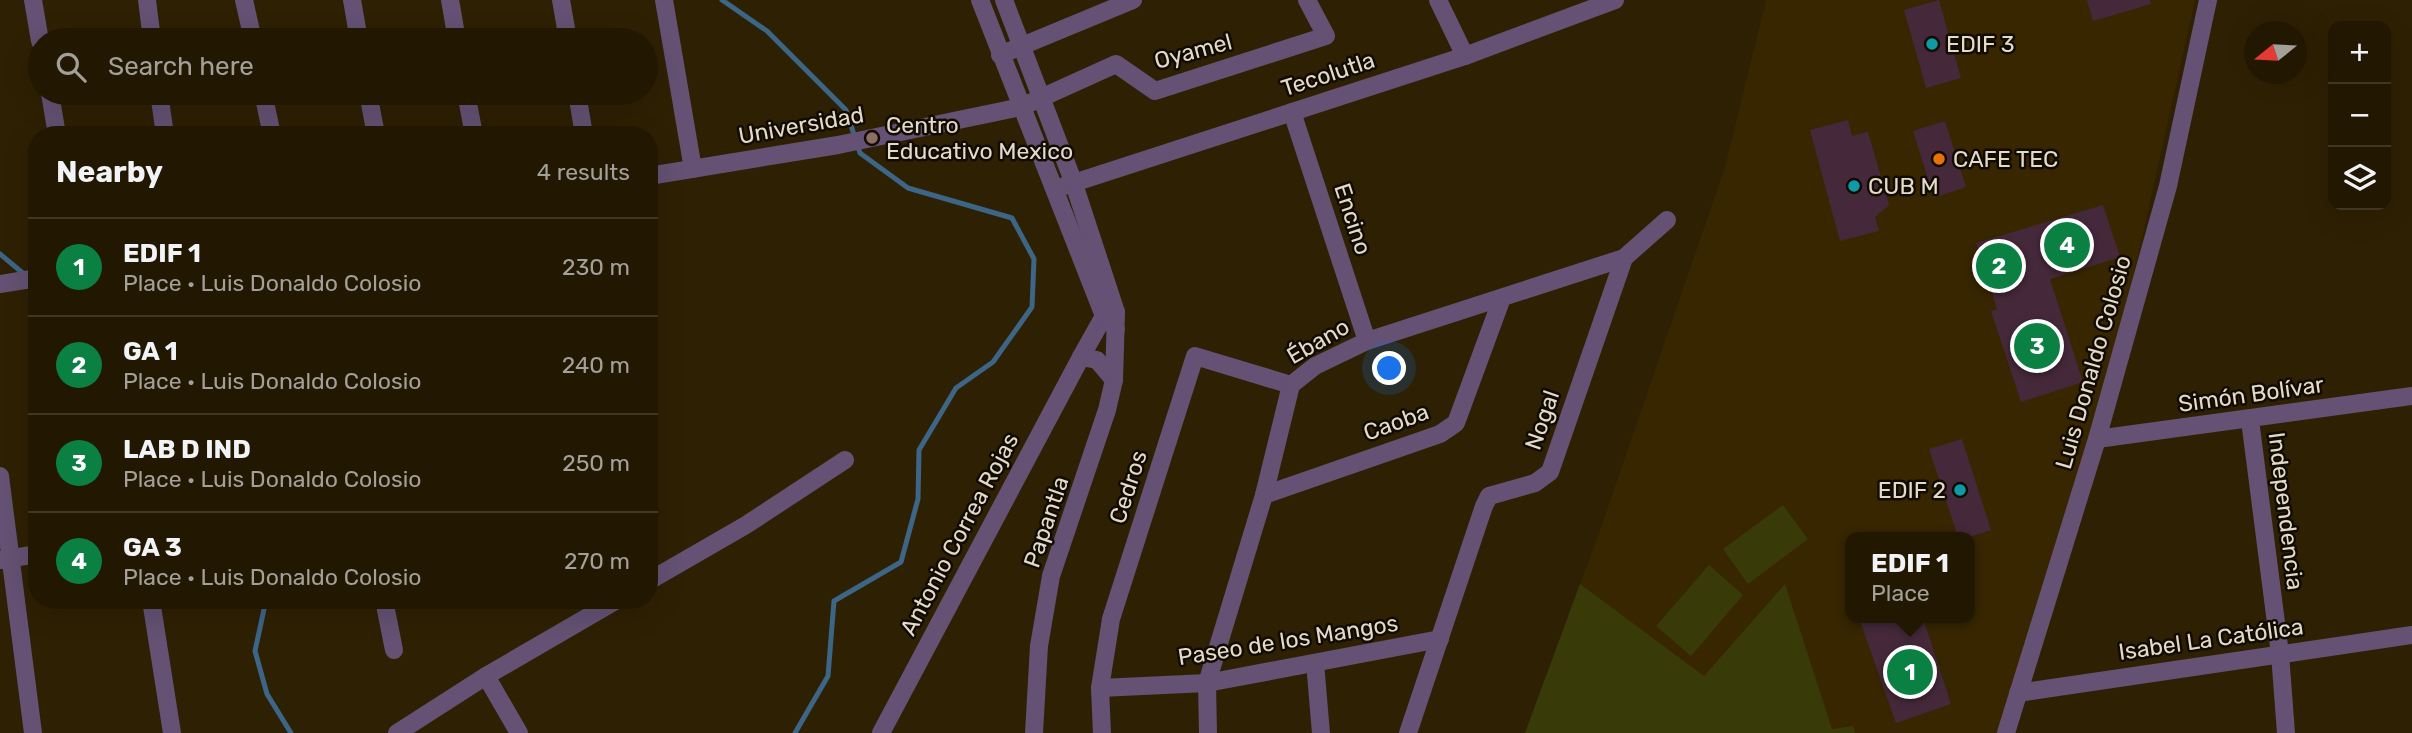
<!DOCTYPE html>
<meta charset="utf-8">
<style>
:root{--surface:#221802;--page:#2a210c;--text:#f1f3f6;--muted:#a2a099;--line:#3f3724;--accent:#0b8043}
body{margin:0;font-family:Rubik,sans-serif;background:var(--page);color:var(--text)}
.controls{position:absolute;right:21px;top:21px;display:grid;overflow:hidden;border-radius:14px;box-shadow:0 7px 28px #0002}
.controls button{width:63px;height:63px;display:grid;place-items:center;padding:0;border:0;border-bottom:2px solid var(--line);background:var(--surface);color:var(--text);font:35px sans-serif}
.compass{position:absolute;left:2244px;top:21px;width:63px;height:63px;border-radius:50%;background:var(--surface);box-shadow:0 7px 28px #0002;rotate:252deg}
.you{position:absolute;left:1390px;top:369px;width:24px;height:24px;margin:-18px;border:5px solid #fff;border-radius:50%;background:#1a73e8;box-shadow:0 0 0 10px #1a73e833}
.badge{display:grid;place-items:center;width:46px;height:46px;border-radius:50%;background:var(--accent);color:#fff;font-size:23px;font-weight:700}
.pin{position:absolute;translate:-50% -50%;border:4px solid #fff;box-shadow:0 2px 7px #0006}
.popup{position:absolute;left:1845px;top:532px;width:130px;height:91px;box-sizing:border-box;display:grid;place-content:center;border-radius:14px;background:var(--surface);filter:drop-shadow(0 2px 5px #0005);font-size:23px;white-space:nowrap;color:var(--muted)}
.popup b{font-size:26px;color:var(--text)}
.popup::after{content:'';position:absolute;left:50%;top:100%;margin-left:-14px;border:14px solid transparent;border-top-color:var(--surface)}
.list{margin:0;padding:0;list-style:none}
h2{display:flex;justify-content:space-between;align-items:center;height:91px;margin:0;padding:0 28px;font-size:30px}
h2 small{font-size:23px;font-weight:400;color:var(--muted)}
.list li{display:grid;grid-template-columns:46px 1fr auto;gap:21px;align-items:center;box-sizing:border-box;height:98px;padding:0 28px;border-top:2px solid var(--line)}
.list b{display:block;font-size:26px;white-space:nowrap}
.list p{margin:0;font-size:23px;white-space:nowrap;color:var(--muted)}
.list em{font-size:23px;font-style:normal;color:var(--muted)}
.icon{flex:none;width:38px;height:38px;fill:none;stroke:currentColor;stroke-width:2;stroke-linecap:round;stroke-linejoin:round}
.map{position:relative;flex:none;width:2412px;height:733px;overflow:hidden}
.search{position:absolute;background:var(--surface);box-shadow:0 7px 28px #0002;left:28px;top:28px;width:630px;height:77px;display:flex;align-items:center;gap:18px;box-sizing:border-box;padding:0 24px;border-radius:38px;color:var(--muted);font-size:26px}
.panel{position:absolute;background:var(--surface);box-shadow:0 7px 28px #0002;left:28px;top:126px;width:630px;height:483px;border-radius:28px}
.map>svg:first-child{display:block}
.built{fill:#372600;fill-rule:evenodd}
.green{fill:#383b08}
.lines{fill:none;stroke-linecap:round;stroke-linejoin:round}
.stream{stroke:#3c6586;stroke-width:5}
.building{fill:#45293a}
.minor{stroke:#645173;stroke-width:18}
.tertiary{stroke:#645173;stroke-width:18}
.culture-dot{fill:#0f9aa8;stroke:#110b02;stroke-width:2.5}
.education-dot{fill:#8d6e63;stroke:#110b02;stroke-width:2.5}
.food-dot{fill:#e8710a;stroke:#110b02;stroke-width:2.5}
.labels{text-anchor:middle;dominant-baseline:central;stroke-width:5;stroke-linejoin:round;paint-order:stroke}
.poi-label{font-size:23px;fill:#e3daca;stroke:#110b02;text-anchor:start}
.street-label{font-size:23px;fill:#e3daca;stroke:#110b02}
</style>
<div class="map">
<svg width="2412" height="733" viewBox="0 0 2412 733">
<rect width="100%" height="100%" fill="#2e2003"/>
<!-- built -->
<path class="built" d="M1766 0H2195L2136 265 2092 443 1999 733H1525L1599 533 1725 167ZM1850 537H1969V618H1850Z"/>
<!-- green -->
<g class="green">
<polygon points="1783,505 1808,539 1748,584 1723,549"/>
<polygon points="1709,565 1743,595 1691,656 1656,626"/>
<polygon points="1580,584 1704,676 1785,584 1832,729 1853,726 1855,733 1525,733"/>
</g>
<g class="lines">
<!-- stream -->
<g class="stream">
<polyline points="722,0 767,31 846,110 860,153 908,188 1012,218 1034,259 1032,307 993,362 956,388 919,450 918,499 901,562 834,601 828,676 795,733"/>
<polyline points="0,254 24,274"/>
<polyline points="266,600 255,651 267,694 291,733"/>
</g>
</g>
<!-- building -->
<g class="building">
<polygon points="1939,0 1961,78 1926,88 1904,10"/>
<polygon points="2087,0 2150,0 2151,4 2093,21"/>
<polygon points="1848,120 1852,136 1868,132 1889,205 1875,217 1879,231 1840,241 1810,130"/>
<polygon points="1945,121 1966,187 1934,198 1913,131"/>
<polygon points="2103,205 2120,257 2050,279 2083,382 2021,402 1991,311 1997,309 1976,243"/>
<polygon points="1962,439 1991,530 1969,537 1958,537 1929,449"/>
<polygon points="1859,618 1923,618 1951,704 1896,723"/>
</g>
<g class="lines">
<!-- minor -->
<g class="minor">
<polyline points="33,0 40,41"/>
<polyline points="147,0 152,40"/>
<polyline points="244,0 253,40"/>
<polyline points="352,0 359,40"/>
<polyline points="450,0 457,40"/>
<polyline points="561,0 568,40"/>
<polyline points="664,0 693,169"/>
<polyline points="1438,0 1465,56"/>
<polyline points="1000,55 1133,0"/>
<polyline points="50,93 57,135"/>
<polyline points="159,93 165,135"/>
<polyline points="263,93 272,135"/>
<polyline points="368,93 376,135"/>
<polyline points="466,93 474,135"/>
<polyline points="577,93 584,135"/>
<polyline points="1292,112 1367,341"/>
<polyline points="649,176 838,145 1021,107 1116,64 1155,91 1326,36 1307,0"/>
<polyline points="1055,189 1465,56 1615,0"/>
<polyline points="0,284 37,278"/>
<polyline points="1081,357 1097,360 1114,380"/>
<polyline points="2250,420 2280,654 2286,733"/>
<polyline points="2097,439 2412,396"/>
<polyline points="0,476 33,733"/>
<polyline points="1264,495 1440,434 1456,423 1502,298"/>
<polyline points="0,560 37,554"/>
<polyline points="649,581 746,525 845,460"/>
<polyline points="151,600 172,733"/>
<polyline points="384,600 394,650"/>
<polyline points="1315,663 1321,733"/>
<polyline points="486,676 519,733"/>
<polyline points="1100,688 1207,683 1440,639"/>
<polyline points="2018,693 2412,635"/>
<polyline points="397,733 486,676 617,600"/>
<polyline points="881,733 1081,357 1104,316 1116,312"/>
<polyline points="1102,733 1100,688 1111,619 1195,356 1291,385"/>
<polyline points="1208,733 1207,683 1264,495 1291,385 1315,366 1367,341 1624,258"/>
<polyline points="1408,733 1484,506 1489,496 1535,483 1550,472 1624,258 1667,220"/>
<polyline points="2006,733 2097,439 2168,186 2208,0"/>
</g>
<!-- tertiary -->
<g class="tertiary">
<polyline points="980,0 1104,316 1116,329"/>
<polyline points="1004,0 1073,181 1116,312 1114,380 1107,410 1051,576 1039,646 1034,733"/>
</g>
</g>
<!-- markers -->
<g class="culture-dot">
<circle cx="1932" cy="44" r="7"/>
<circle cx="1854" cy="186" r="7"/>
<circle cx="1960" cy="490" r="7"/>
</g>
<circle class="education-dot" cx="872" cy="138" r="7"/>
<circle class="food-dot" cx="1939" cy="159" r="7"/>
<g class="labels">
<!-- poi labels -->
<g class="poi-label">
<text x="1946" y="44">EDIF 3</text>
<text x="886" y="125">Centro<tspan x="886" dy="26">Educativo Mexico</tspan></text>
<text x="1953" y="159">CAFE TEC</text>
<text x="1868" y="186">CUB M</text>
<text x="1946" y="490" text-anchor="end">EDIF 2</text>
</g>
<!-- street labels -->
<g class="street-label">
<text transform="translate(1193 51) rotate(-15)">Oyamel</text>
<text transform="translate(1328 74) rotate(-18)">Tecolutla</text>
<text transform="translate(801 125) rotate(-10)">Universidad</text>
<text transform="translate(1353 219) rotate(72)">Encino</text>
<text transform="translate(1318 341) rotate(-30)">Ébano</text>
<text transform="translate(2093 362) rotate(-74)">Luis Donaldo Colosio</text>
<text transform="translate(2251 394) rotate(-8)">Simón Bolívar</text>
<text transform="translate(1542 420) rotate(-71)">Nogal</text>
<text transform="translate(1396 422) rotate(-20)">Caoba</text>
<text transform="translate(1128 487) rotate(-72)">Cedros</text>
<text transform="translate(2286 511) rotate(83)">Independencia</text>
<text transform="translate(1046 522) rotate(-71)">Papantla</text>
<text transform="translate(959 534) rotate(-62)">Antonio Correa Rojas</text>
<text transform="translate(2211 639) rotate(-8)">Isabel La Católica</text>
<text transform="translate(1288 640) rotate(-9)">Paseo de los Mangos</text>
</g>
</g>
</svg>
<div class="controls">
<button>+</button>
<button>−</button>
<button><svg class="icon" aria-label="layers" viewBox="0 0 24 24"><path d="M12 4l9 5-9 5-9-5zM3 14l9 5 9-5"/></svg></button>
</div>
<svg class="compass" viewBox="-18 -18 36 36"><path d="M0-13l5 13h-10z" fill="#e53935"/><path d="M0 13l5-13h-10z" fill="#a2a099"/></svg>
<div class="you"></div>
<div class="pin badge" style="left:1910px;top:672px">1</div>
<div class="popup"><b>EDIF 1</b>Place</div>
<div class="pin badge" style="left:1999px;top:266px">2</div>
<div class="pin badge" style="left:2037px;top:346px">3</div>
<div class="pin badge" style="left:2067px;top:245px">4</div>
<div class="search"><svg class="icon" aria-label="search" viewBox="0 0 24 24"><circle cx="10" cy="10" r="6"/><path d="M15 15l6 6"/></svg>Search here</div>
<section class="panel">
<h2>Nearby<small>4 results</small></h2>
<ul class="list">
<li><span class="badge">1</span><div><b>EDIF 1</b><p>Place · Luis Donaldo Colosio</p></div><em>230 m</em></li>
<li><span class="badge">2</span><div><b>GA 1</b><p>Place · Luis Donaldo Colosio</p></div><em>240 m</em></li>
<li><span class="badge">3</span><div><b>LAB D IND</b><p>Place · Luis Donaldo Colosio</p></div><em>250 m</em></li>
<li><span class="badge">4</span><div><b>GA 3</b><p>Place · Luis Donaldo Colosio</p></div><em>270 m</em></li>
</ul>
</section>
</div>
